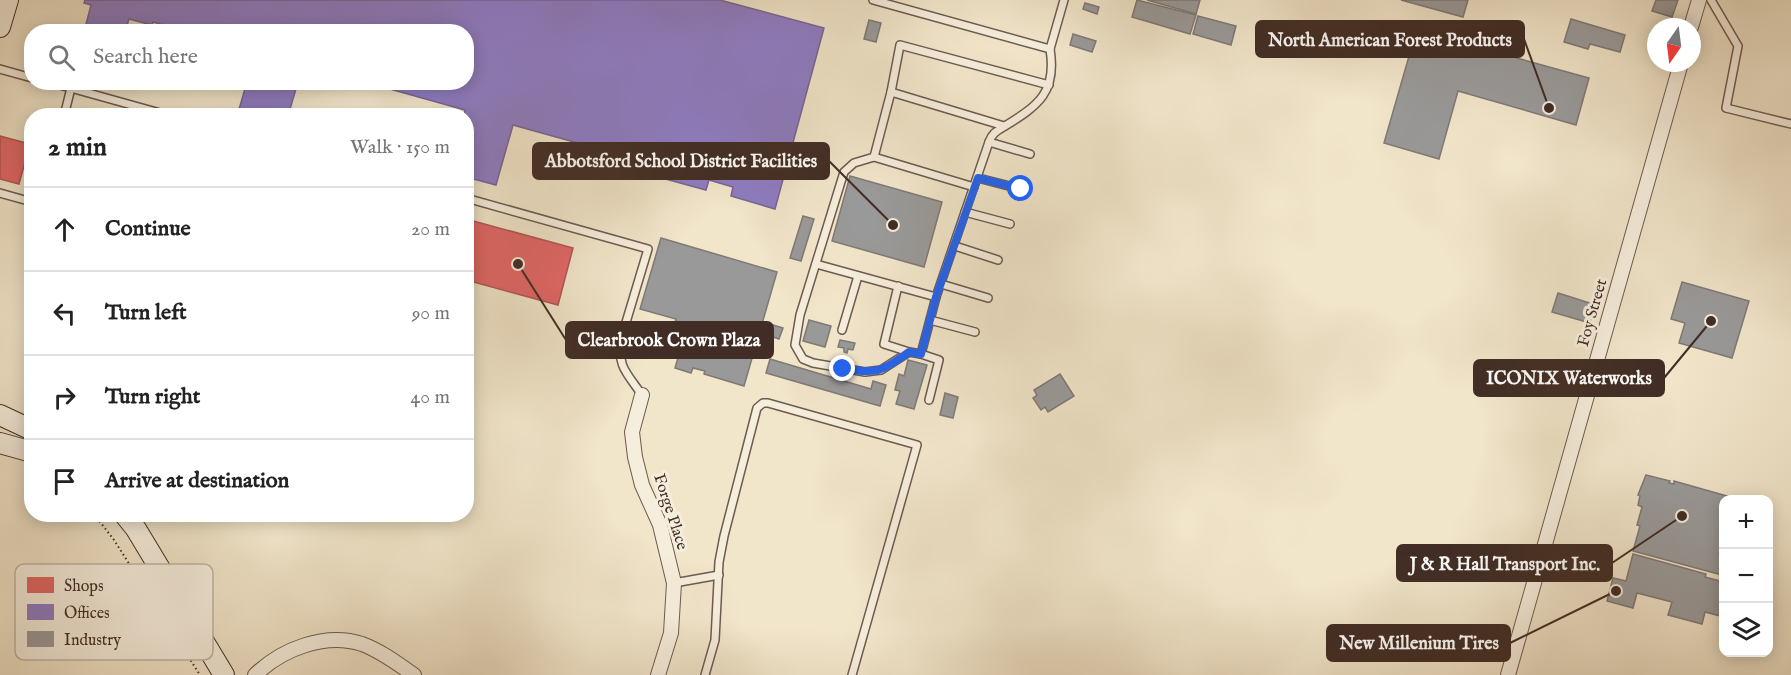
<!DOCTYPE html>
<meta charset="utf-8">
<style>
:root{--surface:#fff;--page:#f6f6f6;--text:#222;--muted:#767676;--line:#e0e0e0}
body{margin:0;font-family:"IM FELL English",serif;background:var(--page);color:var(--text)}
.controls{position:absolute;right:18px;bottom:18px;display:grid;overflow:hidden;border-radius:12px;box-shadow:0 3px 15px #0003}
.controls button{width:54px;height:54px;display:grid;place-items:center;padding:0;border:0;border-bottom:2px solid var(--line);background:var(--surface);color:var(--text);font:30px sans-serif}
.compass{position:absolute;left:1647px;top:18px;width:54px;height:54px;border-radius:50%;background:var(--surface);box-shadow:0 3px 15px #0003;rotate:194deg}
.stop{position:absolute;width:18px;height:18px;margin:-14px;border:4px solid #2563eb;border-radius:50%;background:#fff}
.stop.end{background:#2563eb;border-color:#fff;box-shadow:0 2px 6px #0008}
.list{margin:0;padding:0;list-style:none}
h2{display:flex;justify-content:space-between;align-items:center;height:78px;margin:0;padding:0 24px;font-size:26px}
h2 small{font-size:20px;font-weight:400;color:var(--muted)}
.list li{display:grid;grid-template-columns:39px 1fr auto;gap:18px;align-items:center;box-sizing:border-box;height:84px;padding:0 24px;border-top:2px solid var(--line)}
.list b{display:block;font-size:22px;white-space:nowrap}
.list em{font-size:20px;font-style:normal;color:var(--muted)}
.icon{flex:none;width:33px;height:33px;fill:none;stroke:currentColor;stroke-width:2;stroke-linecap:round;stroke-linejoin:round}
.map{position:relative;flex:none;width:1791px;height:675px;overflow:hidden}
.search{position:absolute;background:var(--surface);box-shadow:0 3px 15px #0003;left:24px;top:24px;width:450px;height:66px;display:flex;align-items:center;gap:15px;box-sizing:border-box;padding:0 21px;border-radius:24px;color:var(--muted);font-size:22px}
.panel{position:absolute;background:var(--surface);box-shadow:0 3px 15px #0003;left:24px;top:108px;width:450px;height:414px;border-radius:24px}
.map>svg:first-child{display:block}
.shops{fill:#e06666;stroke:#b05552;stroke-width:1.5}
.offices{fill:#8e7cc3;stroke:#776494;stroke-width:1.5}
.industry{fill:#999;stroke:#7f7976;stroke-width:1.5}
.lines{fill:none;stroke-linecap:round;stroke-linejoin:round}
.lane-casing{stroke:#6d5b4e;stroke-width:10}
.street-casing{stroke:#6d5b4e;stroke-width:16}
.secondary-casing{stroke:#412d25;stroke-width:22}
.path{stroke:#412d25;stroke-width:2;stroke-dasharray:1.5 3;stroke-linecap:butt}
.lane{stroke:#f6eedd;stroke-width:7}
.street{stroke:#f6eedd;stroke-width:14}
.secondary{stroke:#f6eedd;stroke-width:20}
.route{stroke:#2563eb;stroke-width:8}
.labels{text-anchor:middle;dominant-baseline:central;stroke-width:6;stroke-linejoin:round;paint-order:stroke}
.street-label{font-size:16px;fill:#412d25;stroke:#f6eedd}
.key{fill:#f6eedd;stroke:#c0b4a6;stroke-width:1.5}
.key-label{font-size:16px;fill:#412d25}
.leader{fill:none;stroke:#412d25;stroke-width:2}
.callout-dot{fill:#412d25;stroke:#f6eedd;stroke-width:2}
.callout{fill:#412d25;stroke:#412d25;stroke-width:2}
.callout-label{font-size:18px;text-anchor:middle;font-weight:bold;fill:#fff}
</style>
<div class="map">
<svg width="1791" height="675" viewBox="0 0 1791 675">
<rect width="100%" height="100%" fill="#f1e5ca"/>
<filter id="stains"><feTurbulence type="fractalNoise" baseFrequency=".00333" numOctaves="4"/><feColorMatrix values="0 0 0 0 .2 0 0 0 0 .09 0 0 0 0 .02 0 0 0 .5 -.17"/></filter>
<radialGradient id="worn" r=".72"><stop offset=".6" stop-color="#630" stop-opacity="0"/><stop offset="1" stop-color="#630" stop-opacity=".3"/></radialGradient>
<!-- shops -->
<g class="shops">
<polygon points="0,136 30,144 19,184 0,179"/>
<polygon points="466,219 573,248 558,305 466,280"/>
</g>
<!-- offices -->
<g class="offices">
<polygon points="85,0 720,0 824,28 775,209 731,196 733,187 709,180 706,190 614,165 617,154 513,125 496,185 466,177 466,116 464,116 465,110 365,82 466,82 466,32 188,32 153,22 152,25 129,19 125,32 84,32 91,5 84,3"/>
<polygon points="247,82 298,82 288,116 237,116"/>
</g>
<!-- industry -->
<g class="industry">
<polygon points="1137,0 1196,15 1190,34 1132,17"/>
<polygon points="1147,0 1200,0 1196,14"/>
<polygon points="1401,0 1468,0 1463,17"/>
<polygon points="1656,0 1678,0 1672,17 1652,11"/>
<polygon points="1085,3 1099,7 1097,14 1083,9"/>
<polygon points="1198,16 1236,26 1231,45 1193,34"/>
<polygon points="1571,19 1625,35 1620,52 1590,44 1588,49 1564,42"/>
<polygon points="869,20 881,23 876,42 864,39"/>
<polygon points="1418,25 1472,40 1470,45 1589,78 1576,125 1458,91 1439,159 1384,143"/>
<polygon points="1073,34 1096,41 1092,52 1070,45"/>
<polygon points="850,176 942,202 924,267 832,241"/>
<polygon points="803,216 814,219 801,261 790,258"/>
<polygon points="661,238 777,272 744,386 704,374 705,371 693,368 691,373 675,368 685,334 672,331 676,319 640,309"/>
<polygon points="1682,282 1749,301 1732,358 1679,343 1685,323 1671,319"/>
<polygon points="1558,293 1596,305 1590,323 1552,312"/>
<polygon points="809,320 831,326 825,347 803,341"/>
<polygon points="773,325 783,328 779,339 770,336"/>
<polygon points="840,340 855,343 853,350 848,349 847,353 844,352 844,348 838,347"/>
<polygon points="770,359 871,389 873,381 886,385 880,406 766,373"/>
<polygon points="908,360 927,365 914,409 896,404 900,391 895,390 899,374 904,376"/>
<polygon points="1060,374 1074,396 1048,412 1045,407 1041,410 1033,398 1037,395 1034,390"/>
<polygon points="945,393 958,397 953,418 940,415"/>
<polygon points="1646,475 1670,481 1669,483 1674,484 1674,481 1734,498 1724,500 1724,537 1719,554 1724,555 1722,575 1633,551 1640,526 1637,525 1642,507 1638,505 1640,496 1638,495"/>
<polygon points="1633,554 1706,574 1705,577 1724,582 1724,617 1705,612 1702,624 1668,615 1672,602 1637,593 1633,608 1607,601 1613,578 1626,581"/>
</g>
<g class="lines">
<!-- lane casing -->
<g class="lane-casing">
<g id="lane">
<polyline points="873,0 1050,49 1064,0"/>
<polyline points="1711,0 1738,46 1726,108 1791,124"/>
<polyline points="0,69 32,78"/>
<polyline points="49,82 171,116"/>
<polyline points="891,92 900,45 1049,85"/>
<polyline points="64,116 71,88"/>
<polyline points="989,142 1030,154"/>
<polyline points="874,157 974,187"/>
<polyline points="32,166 29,175 32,182"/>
<polyline points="978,178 1021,189"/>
<polyline points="0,193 32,202"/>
<path d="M466 198 648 249 621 339C617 367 627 373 642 395"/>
<polyline points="965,212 1010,224"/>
<polyline points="955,246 998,260"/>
<polyline points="816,264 936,297"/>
<polyline points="941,284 988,298"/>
<polyline points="898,286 884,344 909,352"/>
<polyline points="930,320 975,332"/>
<polyline points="842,330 858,276"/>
<polyline points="921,354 909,352 881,370 865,372 813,363 803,359 795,345 800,315 844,172 854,163 874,157 891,92 1004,126"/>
<path d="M929 400 939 360 921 354 936 297 989 142C992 133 997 131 1005 126 1039 105 1057 92 1050 49"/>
<polyline points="674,583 719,575"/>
<polyline points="705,675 715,640 719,562 724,536 757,408 763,403 768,403 917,445 852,675"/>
</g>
</g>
<!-- street casing -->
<g class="street-casing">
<g id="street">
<polyline points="1691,27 1699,0"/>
<polyline points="642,395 632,432 635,457 642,485 660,525 674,583 671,633 658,675"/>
<path d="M255 675C282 649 325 632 362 644 381 651 398 664 414 675"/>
<polyline points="1508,675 1681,63"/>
</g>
</g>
<!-- secondary casing -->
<g class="secondary-casing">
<g id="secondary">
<polyline points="0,27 8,0"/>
<polyline points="0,415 32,430"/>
<polyline points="0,443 32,452"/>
<polyline points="124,514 136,529 224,675"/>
</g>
</g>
<!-- path -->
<polyline class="path" points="94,514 114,540 200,675"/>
<!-- lane -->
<use href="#lane" class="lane"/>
<!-- street -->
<use href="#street" class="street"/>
<!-- secondary -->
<use href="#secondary" class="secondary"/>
</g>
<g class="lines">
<!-- route -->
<path class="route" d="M843 369C879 374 880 372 909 352L921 354 936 297 978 178 1021 189"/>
</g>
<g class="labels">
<!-- street labels -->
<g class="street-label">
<text transform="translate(1593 313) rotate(-74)">Foy Street</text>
<text transform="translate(670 512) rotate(72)">Forge Place</text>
</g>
</g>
<!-- legend -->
<rect x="15" y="564" width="198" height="96" rx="9" class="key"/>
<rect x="27" y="577" width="27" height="16" fill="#e06666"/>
<rect x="27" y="604" width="27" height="16" fill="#8e7cc3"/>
<rect x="27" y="631" width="27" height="16" fill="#999"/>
<g class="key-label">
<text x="64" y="591">Shops</text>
<text x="64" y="618">Offices</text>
<text x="64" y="645">Industry</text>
</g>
<!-- callouts -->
<path class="leader" d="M1549 108L1524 39M893 225L829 161M518 264L566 340M1711 321L1664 378M1682 516L1612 563M1616 591L1510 643"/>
<g class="callout-dot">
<circle cx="1549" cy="108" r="6"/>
<circle cx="893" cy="225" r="6"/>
<circle cx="518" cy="264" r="6"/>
<circle cx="1711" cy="321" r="6"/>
<circle cx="1682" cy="516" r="6"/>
<circle cx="1616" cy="591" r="6"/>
</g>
<g class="callout">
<rect x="1256" y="21" width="268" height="36" rx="6"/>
<rect x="533" y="143" width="296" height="36" rx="6"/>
<rect x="566" y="322" width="207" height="36" rx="6"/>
<rect x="1474" y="360" width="190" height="36" rx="6"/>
<rect x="1397" y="545" width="215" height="36" rx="6"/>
<rect x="1327" y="625" width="183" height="36" rx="6"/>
</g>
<g class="callout-label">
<text x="1390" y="46">North American Forest Products</text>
<text x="681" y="167">Abbotsford School District Facilities</text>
<text x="669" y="346">Clearbrook Crown Plaza</text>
<text x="1569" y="384">ICONIX Waterworks</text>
<text x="1505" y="570">J &amp; R Hall Transport Inc.</text>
<text x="1419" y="649">New Millenium Tires</text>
</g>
<rect width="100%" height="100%" filter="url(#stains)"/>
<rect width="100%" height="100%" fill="url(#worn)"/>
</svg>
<div class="controls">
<button>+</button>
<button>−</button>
<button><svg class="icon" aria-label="layers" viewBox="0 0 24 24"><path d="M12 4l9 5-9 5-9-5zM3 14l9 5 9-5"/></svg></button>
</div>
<svg class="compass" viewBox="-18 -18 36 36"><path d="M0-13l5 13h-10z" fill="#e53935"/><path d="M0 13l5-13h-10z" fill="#767676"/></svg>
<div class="stop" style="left:1021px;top:189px"></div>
<div class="stop end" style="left:843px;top:369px"></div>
<div class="search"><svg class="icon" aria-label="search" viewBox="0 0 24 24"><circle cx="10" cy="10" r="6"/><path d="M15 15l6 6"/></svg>Search here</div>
<section class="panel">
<h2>2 min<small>Walk · 150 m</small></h2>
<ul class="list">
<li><svg class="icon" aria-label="ahead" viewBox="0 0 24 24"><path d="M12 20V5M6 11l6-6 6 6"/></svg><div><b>Continue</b></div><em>20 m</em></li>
<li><svg class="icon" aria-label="left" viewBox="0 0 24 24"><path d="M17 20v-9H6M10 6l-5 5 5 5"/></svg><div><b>Turn left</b></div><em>90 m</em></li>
<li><svg class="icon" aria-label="right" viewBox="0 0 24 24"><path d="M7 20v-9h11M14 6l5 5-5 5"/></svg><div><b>Turn right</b></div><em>40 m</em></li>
<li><svg class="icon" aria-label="arrive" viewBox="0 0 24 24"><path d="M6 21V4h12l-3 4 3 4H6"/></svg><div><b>Arrive at destination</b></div></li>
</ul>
</section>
</div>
